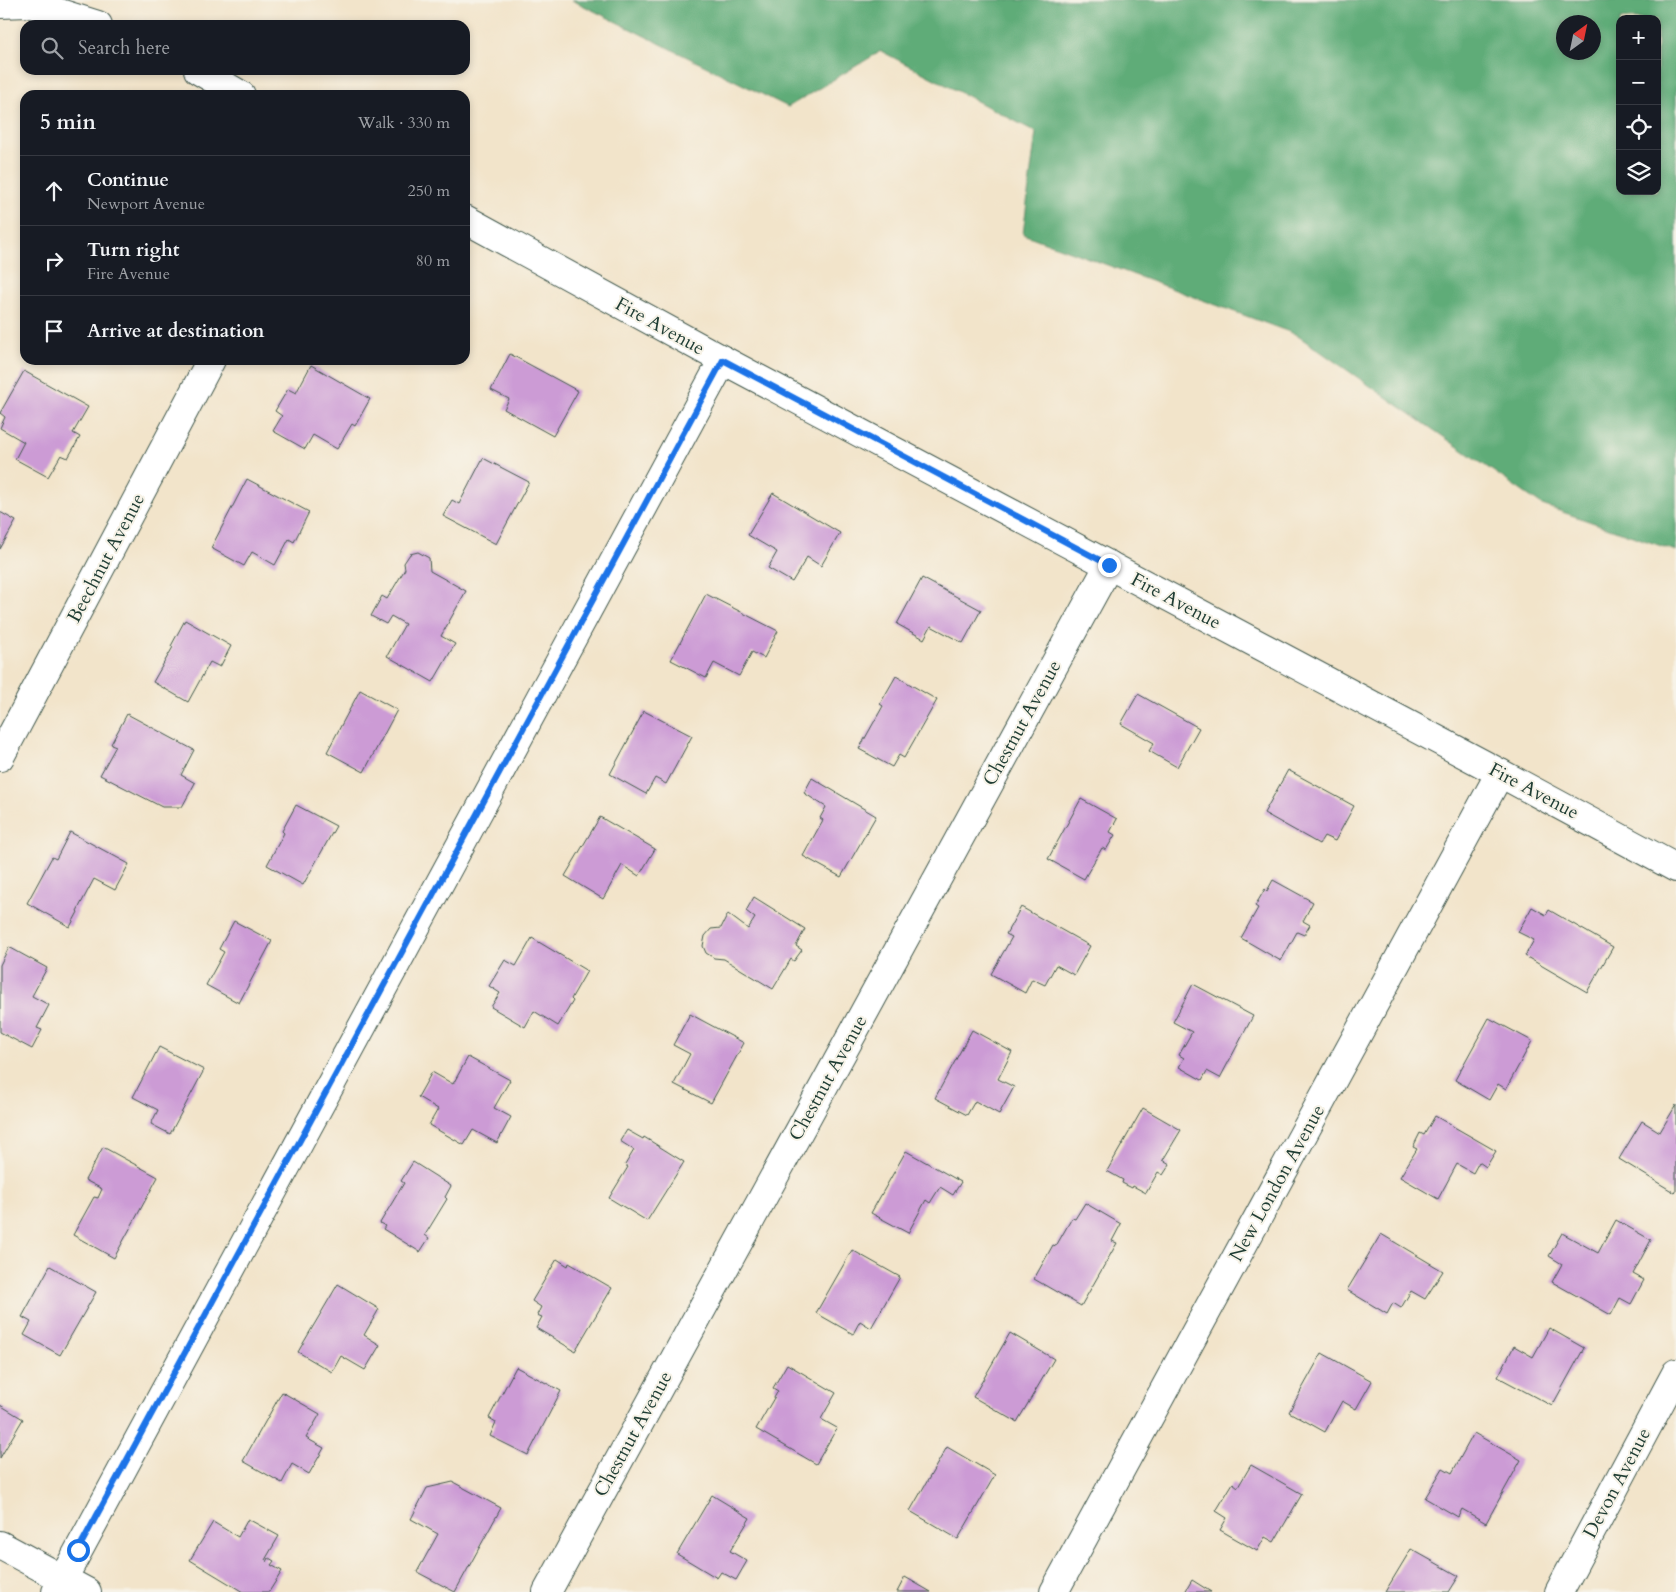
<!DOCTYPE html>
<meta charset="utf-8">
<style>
:root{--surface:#171b24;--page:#20242c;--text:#f1f3f6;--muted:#9ea1a6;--line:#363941}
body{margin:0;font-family:Cardo,serif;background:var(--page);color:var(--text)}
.controls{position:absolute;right:15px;top:15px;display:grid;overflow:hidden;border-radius:10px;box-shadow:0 2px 8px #0003}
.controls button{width:45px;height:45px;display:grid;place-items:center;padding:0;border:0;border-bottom:1px solid var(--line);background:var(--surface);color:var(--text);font:25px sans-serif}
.compass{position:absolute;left:1556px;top:15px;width:45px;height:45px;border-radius:50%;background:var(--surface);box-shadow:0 2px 8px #0003;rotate:33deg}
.stop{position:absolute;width:15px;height:15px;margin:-11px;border:4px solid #1a73e8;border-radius:50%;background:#fff}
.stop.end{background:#1a73e8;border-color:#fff;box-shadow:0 1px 5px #0008}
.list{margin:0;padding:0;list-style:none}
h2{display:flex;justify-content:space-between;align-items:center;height:65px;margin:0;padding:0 20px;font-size:21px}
h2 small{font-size:16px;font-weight:400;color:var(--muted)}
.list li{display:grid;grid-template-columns:32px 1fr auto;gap:15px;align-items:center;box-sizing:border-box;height:70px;padding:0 20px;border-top:1px solid var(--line)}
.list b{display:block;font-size:19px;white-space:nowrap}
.list p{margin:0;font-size:16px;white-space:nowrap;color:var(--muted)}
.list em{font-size:16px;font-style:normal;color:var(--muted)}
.icon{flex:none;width:28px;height:28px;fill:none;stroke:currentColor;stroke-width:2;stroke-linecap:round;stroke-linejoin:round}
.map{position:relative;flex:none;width:1676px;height:1592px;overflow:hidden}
.search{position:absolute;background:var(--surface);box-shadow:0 2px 8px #0003;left:20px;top:20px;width:450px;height:55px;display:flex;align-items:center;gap:12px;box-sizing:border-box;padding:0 18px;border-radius:15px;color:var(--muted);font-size:19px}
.panel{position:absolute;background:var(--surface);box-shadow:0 2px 8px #0003;left:20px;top:90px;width:450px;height:275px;border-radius:15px}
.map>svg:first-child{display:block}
.forest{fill:#5fac78;stroke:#3f7456;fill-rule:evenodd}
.building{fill:#cc9bd5}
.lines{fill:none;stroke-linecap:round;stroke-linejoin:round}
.minor-casing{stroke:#3f564a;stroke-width:30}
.minor{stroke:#fff;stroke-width:28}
.route{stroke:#1a73e8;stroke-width:6}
.labels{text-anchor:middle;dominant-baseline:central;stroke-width:4;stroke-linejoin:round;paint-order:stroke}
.street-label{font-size:19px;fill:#1f3d34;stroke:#f7f3e8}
</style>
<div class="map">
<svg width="1676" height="1592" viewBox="0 0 1676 1592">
<rect width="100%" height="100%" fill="#f7f3e8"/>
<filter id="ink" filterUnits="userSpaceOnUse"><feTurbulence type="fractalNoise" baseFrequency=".02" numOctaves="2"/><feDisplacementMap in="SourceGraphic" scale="10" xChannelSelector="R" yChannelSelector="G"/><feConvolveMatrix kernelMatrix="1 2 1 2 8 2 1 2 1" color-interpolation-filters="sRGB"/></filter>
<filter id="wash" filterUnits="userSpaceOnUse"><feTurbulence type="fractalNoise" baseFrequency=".0096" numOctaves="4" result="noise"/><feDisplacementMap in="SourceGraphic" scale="20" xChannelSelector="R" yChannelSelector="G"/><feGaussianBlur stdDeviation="1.12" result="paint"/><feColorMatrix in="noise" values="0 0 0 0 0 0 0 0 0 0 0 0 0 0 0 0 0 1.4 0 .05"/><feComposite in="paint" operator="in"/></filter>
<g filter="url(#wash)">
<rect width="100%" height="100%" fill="#f2e4ca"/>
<!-- forest -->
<path class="forest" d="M572 0H1676V551L1542 505 1295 334 1023 234 1036 132 881 51 788 107ZM1620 19H1657V191H1620ZM1564 22H1594V52H1564Z"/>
<g id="blocks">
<!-- building -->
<g class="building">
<polygon points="510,354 578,391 553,436 504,409 509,399 491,390"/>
<polygon points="311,365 370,399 355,426 352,424 337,449 313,435 305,449 273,431 282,416 275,411 288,389 296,393"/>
<polygon points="24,371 88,407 73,433 80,437 68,458 61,455 48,477 15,459 24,442 0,428 5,417 0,413"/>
<polygon points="483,458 529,482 496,544 443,516 452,500 459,504"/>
<polygon points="247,479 309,512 294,542 289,539 275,565 252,552 244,566 211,548"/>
<polygon points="773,493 840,533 821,566 807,557 792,582 768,568 777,552 748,535"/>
<polygon points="0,512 16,521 0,549"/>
<polygon points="418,552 429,558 430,571 466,591 441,636 455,644 433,682 387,656 405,624 391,616 386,624 371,616 382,596 387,599 405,569 404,563 410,554"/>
<polygon points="922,578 981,610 963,643 931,626 924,639 897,624"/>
<polygon points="706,594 778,631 764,658 752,652 739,676 714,663 706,678 671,660"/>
<polygon points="185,620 231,646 220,667 210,662 188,702 153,682 173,647 171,646"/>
<polygon points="896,676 937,700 904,758 899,755 892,767 859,749 883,706 880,704"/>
<polygon points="360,690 397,710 364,772 327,752"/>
<polygon points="1138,694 1199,728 1177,767 1149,751 1154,743 1121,724"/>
<polygon points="644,711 692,736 666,784 655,778 646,794 610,774"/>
<polygon points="127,714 194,750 181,775 195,783 182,807 162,807 100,775 116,746 111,744"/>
<polygon points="1288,770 1354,806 1335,841 1324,836 1319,844 1264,813"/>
<polygon points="812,778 876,816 841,877 803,856 823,820 820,818 826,807 804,793"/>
<polygon points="1081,799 1117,819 1110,832 1115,835 1106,850 1102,848 1084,879 1048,859"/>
<polygon points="296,805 336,826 303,885 267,865 284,833 282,831"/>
<polygon points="600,817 655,849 639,876 622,865 603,899 565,876"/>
<polygon points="70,832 129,864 115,890 94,879 77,911 78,912 70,927 27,903 52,857 56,859"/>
<polygon points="1273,880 1313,902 1303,921 1310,925 1304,935 1297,932 1281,961 1241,938 1258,908 1255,906 1265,889 1267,891"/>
<polygon points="754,897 805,929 796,946 802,950 794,961 791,959 773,989 724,959 714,958 706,953 703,946 705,936 711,929 721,928 728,914 748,929 755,918 746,911"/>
<polygon points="1021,907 1090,946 1074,975 1056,965 1045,985 1032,979 1025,993 991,974 1012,937 1006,934"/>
<polygon points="1532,907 1546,915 1549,910 1613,947 1587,992 1525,956 1534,940 1518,932"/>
<polygon points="234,921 272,941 239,1003 206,985 224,952 219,949"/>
<polygon points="532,938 587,971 571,999 573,1001 558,1026 534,1011 525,1027 491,1007 500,993 489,986 505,960 516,966"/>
<polygon points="9,947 47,968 32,996 49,1005 37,1028 42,1030 32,1049 0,1032 0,965"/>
<polygon points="1193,984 1253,1016 1220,1078 1207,1071 1202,1080 1179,1067 1184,1058 1179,1055 1192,1032 1173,1022"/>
<polygon points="690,1014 744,1043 711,1103 674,1084 690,1054 673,1045"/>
<polygon points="1489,1018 1532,1041 1506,1089 1498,1084 1489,1100 1455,1080"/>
<polygon points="972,1030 1012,1052 998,1079 1014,1087 999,1114 975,1101 967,1115 935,1098"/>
<polygon points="159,1047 204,1070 170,1134 151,1124 158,1110 133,1097"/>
<polygon points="468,1057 510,1080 494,1108 511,1117 497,1143 473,1130 464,1145 429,1125 438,1109 418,1097 432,1072 453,1084"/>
<polygon points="1676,1105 1676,1192 1675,1193 1619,1159 1642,1121 1660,1132"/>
<polygon points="1143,1108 1181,1130 1163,1160 1170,1164 1163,1175 1158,1172 1146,1193 1133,1186 1132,1188 1122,1183 1123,1180 1107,1171"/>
<polygon points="1435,1116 1496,1151 1486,1167 1479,1162 1473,1173 1457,1164 1438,1199 1400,1177 1417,1149 1413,1147 1420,1133 1424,1135"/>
<polygon points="627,1130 643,1139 644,1137 684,1162 647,1221 609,1198 628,1167 625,1165 634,1150 620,1141"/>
<polygon points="103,1147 158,1177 114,1258 73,1235 94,1197 98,1198 102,1189 85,1180"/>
<polygon points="906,1151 961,1182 953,1195 940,1187 930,1203 926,1200 908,1233 871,1213"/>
<polygon points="413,1162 451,1186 445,1197 447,1199 425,1235 429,1238 420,1252 383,1229 385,1226 380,1223 404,1183 401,1181"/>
<polygon points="1085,1203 1121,1224 1112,1241 1117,1243 1081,1306 1034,1279 1053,1245 1056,1246 1072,1218 1075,1219"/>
<polygon points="1616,1220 1651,1240 1633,1274 1644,1280 1631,1304 1620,1298 1611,1315 1552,1282 1562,1264 1549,1256 1562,1233 1598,1253"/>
<polygon points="1381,1234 1443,1271 1425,1299 1411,1291 1401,1308 1393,1303 1387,1314 1347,1290"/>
<polygon points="852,1250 900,1277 871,1328 860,1321 853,1334 816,1313"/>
<polygon points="557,1259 568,1266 569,1263 612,1288 575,1351 536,1328 542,1317 537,1315 541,1307 532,1301"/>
<polygon points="50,1266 96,1292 60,1355 24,1335 31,1322 22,1317"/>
<polygon points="338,1284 379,1309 364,1335 380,1345 365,1370 341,1356 332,1372 298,1352"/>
<polygon points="1549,1328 1584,1348 1552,1406 1498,1377 1514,1346 1533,1357"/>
<polygon points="1010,1333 1054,1359 1017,1422 973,1397"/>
<polygon points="1322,1353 1372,1381 1356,1409 1342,1401 1325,1432 1289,1412"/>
<polygon points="787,1364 836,1393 821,1419 837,1428 816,1464 756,1429 778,1391 773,1388"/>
<polygon points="516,1367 561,1391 528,1455 490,1436 496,1422 489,1418"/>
<polygon points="282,1392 320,1414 306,1438 324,1448 309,1474 292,1464 282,1483 243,1461"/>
<polygon points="0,1405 23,1419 0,1458"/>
<polygon points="1474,1433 1521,1460 1486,1523 1462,1509 1458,1517 1425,1498 1443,1468 1452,1473"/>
<polygon points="947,1447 995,1475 958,1539 910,1511"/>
<polygon points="1251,1465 1302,1494 1274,1542 1265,1537 1257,1551 1220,1530 1227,1518 1216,1511 1233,1483 1238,1487"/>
<polygon points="453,1482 501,1508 455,1592 417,1572 438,1534 411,1519 427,1488"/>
<polygon points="712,1495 750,1518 730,1551 747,1561 736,1580 721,1572 717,1578 677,1554"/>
<polygon points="248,1519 279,1536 265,1560 267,1562 269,1558 274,1561 271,1565 282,1571 269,1592 243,1592 190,1560 213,1522 238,1537"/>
<polygon points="1411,1549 1459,1576 1449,1592 1385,1592"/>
<polygon points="905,1577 931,1592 897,1592"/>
<polygon points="1192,1580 1211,1592 1185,1592"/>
</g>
</g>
</g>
<g filter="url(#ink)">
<use href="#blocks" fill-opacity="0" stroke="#3f564a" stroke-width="1"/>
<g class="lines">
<!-- minor casing -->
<g class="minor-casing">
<g id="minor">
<polyline points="0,4 28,3 98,25"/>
<polyline points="198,70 241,95"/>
<polyline points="465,219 723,360 1500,773 1676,868"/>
<polyline points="0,757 211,360"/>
<polyline points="0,1545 87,1592"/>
<polyline points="56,1592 723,360"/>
<polyline points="547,1592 1109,565"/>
<polyline points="1054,1592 1500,773"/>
<polyline points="1559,1592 1676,1373"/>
</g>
</g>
<!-- minor -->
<use href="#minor" class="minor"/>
</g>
</g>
<g class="lines" filter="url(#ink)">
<!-- route -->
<polyline class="route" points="78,1550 723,360 1109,565"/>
</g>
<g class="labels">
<!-- street labels -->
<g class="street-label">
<text transform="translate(660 326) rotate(29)">Fire Avenue</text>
<text transform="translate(106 558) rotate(-62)">Beechnut Avenue</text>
<text transform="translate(1176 601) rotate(28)">Fire Avenue</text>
<text transform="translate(1022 723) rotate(-61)">Chestnut Avenue</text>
<text transform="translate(1534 791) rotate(28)">Fire Avenue</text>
<text transform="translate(828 1078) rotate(-61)">Chestnut Avenue</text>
<text transform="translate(1277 1183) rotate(-61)">New London Avenue</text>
<text transform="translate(633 1434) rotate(-61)">Chestnut Avenue</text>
<text transform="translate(1617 1483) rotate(-62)">Devon Avenue</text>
</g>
</g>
</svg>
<div class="controls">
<button>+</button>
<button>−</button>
<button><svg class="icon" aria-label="locate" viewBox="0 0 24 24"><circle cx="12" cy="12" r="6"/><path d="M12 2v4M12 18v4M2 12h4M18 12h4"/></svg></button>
<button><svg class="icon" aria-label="layers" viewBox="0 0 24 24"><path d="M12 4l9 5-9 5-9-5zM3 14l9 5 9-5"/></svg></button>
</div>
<svg class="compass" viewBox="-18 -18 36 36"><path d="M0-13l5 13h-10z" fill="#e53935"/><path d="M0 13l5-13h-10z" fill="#9ea1a6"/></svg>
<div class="stop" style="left:78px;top:1550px"></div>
<div class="stop end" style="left:1109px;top:565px"></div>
<div class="search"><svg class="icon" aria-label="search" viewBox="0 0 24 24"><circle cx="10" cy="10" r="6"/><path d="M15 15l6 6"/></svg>Search here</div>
<section class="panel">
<h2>5 min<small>Walk · 330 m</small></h2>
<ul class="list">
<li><svg class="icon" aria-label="ahead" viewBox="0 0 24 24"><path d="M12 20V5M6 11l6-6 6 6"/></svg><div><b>Continue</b><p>Newport Avenue</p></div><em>250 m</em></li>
<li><svg class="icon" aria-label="right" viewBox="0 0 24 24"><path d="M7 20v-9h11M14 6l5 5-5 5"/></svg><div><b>Turn right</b><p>Fire Avenue</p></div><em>80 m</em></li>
<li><svg class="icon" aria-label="arrive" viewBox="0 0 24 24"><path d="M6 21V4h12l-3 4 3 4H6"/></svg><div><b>Arrive at destination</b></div></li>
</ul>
</section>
</div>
